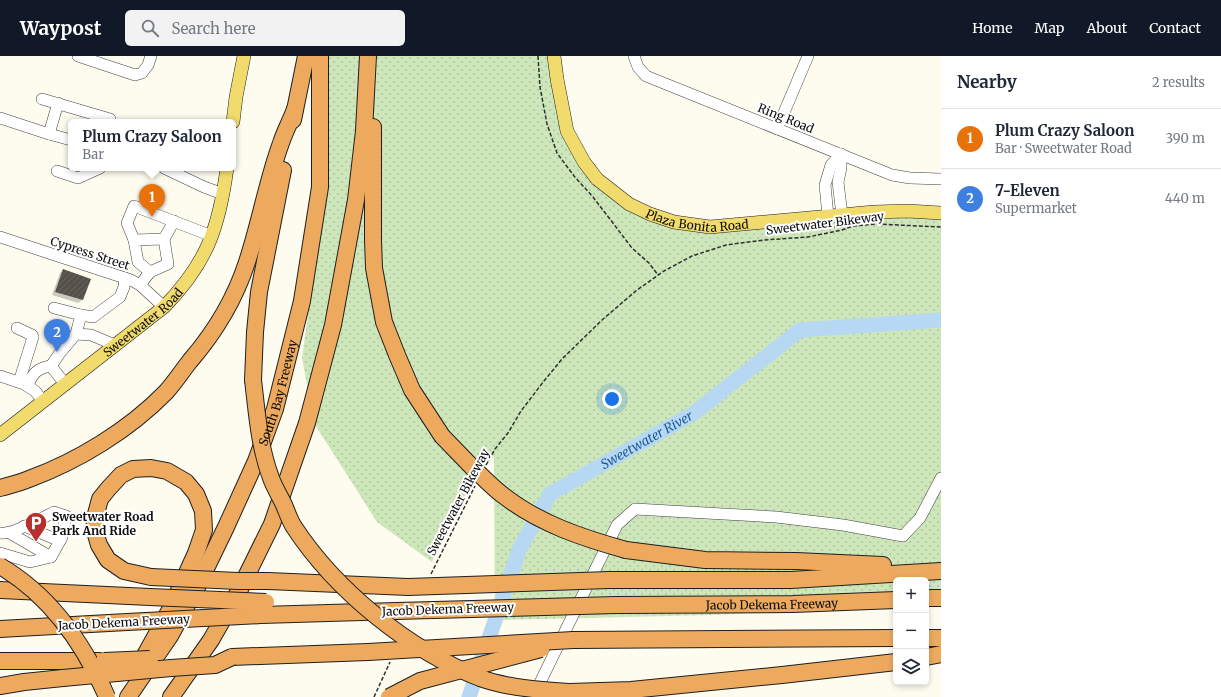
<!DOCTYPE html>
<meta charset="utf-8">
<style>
:root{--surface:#fff;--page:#f2f2f3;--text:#1f2937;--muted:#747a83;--line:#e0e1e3;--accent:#111827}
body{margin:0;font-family:Merriweather,serif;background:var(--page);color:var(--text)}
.controls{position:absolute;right:12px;bottom:12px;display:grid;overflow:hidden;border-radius:6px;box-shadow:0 2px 6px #0003}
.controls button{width:36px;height:36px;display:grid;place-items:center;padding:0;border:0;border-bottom:1px solid var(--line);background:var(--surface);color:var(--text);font:20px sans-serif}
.you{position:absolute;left:612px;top:343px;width:14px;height:14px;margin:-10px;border:3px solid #fff;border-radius:50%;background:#1a73e8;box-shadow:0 0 0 6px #1a73e833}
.badge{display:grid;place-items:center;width:26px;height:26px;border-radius:50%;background:var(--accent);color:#fff;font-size:13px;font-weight:700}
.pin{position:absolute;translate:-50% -33px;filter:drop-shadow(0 1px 2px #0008)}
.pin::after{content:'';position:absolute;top:21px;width:14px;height:12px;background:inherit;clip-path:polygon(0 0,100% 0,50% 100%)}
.popup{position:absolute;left:68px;top:63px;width:168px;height:52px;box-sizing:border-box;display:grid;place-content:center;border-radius:6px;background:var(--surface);filter:drop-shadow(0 1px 3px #0005);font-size:13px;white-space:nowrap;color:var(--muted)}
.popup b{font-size:15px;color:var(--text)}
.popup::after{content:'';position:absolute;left:50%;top:100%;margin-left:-8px;border:8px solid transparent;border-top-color:var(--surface)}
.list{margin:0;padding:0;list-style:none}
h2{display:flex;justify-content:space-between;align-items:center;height:52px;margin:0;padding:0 16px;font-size:17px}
h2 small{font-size:13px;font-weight:400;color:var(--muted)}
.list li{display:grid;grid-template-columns:26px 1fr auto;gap:12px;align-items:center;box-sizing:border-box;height:60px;padding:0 16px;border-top:1px solid var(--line)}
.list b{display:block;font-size:15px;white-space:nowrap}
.list p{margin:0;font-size:13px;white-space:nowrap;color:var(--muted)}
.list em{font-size:13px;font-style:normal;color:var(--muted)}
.icon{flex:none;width:22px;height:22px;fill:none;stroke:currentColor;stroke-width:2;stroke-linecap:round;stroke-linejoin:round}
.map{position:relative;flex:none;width:941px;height:641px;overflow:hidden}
header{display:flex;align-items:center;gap:24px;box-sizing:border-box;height:56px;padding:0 20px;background:var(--accent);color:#fff}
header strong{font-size:19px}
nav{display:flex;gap:22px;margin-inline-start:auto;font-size:14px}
.search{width:280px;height:36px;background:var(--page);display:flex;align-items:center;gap:10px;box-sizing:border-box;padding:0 14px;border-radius:6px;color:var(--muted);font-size:15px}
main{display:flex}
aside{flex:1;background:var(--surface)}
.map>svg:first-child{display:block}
.green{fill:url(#green-dots)}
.shadow{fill:#0003}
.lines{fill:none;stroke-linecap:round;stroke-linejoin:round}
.river{stroke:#b6d8f3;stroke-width:15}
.building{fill:url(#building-hatch)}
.minor-casing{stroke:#414141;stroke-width:12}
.major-casing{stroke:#1f1f1f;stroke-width:14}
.highway-casing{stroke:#1f1f1f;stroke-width:18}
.path{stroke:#303030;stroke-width:1.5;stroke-dasharray:4 2;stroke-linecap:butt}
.minor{stroke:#fff;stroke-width:11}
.major{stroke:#f1db6c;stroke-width:13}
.highway{stroke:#edaa5f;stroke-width:16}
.highway-bridge-casing{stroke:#1f1f1f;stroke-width:18;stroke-linecap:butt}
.highway-bridge{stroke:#edaa5f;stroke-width:16}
.labels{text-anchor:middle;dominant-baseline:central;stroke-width:4;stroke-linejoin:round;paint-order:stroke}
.street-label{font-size:12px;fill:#0e0e0e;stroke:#fff}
.poi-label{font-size:12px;font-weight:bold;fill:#0e0e0e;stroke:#fff;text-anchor:start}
.water-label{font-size:13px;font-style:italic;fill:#1d5a99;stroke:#fff}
</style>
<header>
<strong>Waypost</strong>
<div class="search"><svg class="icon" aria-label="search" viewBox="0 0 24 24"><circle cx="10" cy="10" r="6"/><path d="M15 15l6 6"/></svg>Search here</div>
<nav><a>Home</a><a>Map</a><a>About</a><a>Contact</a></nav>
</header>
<main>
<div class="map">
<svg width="941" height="641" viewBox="0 0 941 641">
<defs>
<pattern id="green-dots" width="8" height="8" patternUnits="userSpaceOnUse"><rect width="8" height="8" fill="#cee7ba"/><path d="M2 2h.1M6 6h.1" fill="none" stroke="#b0c59f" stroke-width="1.8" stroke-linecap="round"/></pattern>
<pattern id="building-hatch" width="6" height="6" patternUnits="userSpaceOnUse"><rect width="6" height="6" fill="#56504b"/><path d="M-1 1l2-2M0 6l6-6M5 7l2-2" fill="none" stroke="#696561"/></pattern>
</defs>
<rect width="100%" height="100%" fill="#fefcef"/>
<!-- green -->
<polygon class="green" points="321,0 554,0 568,75 607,132 685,168 941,157 941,549 926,549 926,524 896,524 896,550 712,559 495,564 494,400 482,415 444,476 432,506 377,466 314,367 302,302 310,244"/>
<!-- shadow -->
<polygon class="shadow" points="63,214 90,224 82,244 78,247 52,239 60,217"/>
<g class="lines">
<!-- river -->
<path class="river" id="s1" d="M469 641 519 494 550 438 694 357 800 274 941 264"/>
</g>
<!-- building -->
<polygon class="building" points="63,213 91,223 83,244 55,236"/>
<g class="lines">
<!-- minor casing -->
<g class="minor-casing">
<g id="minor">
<polyline points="78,0 135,19 142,17 148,9 151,0"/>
<polyline points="634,0 638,11 646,20 892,119 910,122 941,123"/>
<polyline points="42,43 110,63"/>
<polyline points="0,62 49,78 71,84"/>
<polyline points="777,73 808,0"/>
<polyline points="49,78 58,47"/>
<polyline points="841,98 841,112 838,126 842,159"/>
<polyline points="164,112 204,131 223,138"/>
<polyline points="57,115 78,122 100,112"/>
<polyline points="828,160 825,129 831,109 841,98"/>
<polyline points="0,181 131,224 140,229 164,251"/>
<polyline points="164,183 174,165"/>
<polyline points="134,184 127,167 134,150 212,180"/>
<polyline points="140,229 150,216 168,208 164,183 134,184 138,206 150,216"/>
<polyline points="54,252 81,259 76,278"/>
<polyline points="81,259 93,261 120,241 124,231 125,222"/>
<polyline points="17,272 32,279 33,281 19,326"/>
<polyline points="0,320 24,328 35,335 43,345"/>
<polyline points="65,328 51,310 60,297 76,278 91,279 115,289"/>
<path d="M28 330C32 317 38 312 51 310"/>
<polyline points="24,470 60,485"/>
<polyline points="8,476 51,501"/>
<path d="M0 477C9 480 44 461 54 456L66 460 62 481 51 501 30 506 0 497"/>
<polyline points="534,639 617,469 635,453 776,461 843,469 903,480 920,462 941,422"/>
</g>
</g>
<!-- major casing -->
<g class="major-casing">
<g id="major">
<path id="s2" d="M554 0 557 23 567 75 584 106 597 123 629 148 650 158 674 166 710 171 874 156 908 155 941 157"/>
<polyline points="233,66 236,41 244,0"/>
<path id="s3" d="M0 379 164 251C207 207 219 172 227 112"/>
</g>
</g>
<!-- highway casing -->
<g class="highway-casing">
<g id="highway">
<polyline points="293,64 306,0"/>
<polyline points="373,71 373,184 374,212 384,266 397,299 412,334 442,380 474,413"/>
<polyline points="253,324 255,276 259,236 283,114"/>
<path d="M0 432C10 429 20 427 29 423 78 405 129 374 166 336 175 326 182 315 190 305 215 276 235 243 247 206 260 167 267 125 281 87 285 75 291 64 295 53"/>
<polyline points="626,494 705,504 796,505 883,509"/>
<polyline points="609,524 791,524 941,515"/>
<polyline points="268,525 408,531"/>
<polyline points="0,534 150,541"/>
<polyline points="926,542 941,542"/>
<path id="s4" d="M616 549 793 548 896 544"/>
<polyline points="261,559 396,555"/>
<polyline points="0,573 127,566"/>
<polyline points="926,582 941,582"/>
<polyline points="573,584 896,582"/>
<polyline points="232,601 368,596"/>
<polyline points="926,601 941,598"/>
<polyline points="0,605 100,605"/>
<polyline points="138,612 172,550 196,497 204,474 203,455 196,438 186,426 167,415 151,412 133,413 121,419 108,433 100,443 96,458 94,472 99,489 108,504 124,515 151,521"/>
<polyline points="0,630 24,626 63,622"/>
<polyline points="570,636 631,634 782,619 896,606"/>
<path id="s5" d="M128 641 170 580 197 531 226 471 256 405 275 353 302 245 320 131V0"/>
<polyline points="171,641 211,584 239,535 272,468 307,367 333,269 356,144 364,75 368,0"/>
</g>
</g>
<!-- path -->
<g class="path">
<polyline points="538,0 540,31 547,68 557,97 574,120 593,141 632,192 649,207 658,219"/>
<polyline points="834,171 850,170"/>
<polyline points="486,409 495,393 508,377 521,355 544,325 562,303 602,264 637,234 664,215 692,200 726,189 764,184 808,181 842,174 853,170 876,168 941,171"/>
<polyline points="431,518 475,430"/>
<polyline points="374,641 390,606"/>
</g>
<!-- minor -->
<use href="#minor" class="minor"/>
<!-- major -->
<use href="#major" class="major"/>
<!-- highway -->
<use href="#highway" class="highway"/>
<!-- highway-bridge casing -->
<g class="highway-bridge-casing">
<g id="highway-bridge">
<path d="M253 324C257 357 259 390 271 422 274 431 280 440 284 449 287 456 290 465 294 471 336 535 409 594 480 622 508 632 540 634 570 636"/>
<path d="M474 413C484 422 493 432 504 440 540 468 583 482 626 494"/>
<path d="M0 510C51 540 84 588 107 641"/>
<polyline points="151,521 238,525 268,525"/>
<polyline points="408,531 609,524"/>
<polyline points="150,541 266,546"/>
<polyline points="396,555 616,549"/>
<polyline points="127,566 261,559"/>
<polyline points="368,596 573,584"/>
<polyline points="104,605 150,603"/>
<polyline points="63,622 171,612 215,609 232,601"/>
<polyline points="389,641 420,625 541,593"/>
</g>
</g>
<!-- highway-bridge -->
<use href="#highway-bridge" class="highway-bridge"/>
</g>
<!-- icons -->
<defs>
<g id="parking-pin" transform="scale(1.15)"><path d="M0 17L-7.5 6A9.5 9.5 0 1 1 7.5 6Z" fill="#b7302d" stroke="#fff"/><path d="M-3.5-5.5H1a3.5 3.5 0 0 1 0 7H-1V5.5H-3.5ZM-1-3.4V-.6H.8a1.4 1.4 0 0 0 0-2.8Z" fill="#fff"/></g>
</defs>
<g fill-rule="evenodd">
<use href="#parking-pin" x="36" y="467"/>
</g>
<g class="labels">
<!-- street labels -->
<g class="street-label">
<text transform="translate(786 62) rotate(22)">Ring Road</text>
<text stroke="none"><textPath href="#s2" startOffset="245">Plaza Bonita Road</textPath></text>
<text transform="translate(825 167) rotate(-7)">Sweetwater Bikeway</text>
<text transform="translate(90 197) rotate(18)">Cypress Street</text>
<text stroke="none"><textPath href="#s3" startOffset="182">Sweetwater Road</textPath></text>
<text stroke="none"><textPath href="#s5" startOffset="341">South Bay Freeway</textPath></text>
<text transform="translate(458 446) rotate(-62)">Sweetwater Bikeway</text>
<text stroke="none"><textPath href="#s4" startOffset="156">Jacob Dekema Freeway</textPath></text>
<text transform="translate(448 553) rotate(-2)">Jacob Dekema Freeway</text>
<text transform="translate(124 566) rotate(-3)">Jacob Dekema Freeway</text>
</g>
<!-- poi labels -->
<g class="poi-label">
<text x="52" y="460">Sweetwater Road<tspan x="52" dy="14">Park And Ride</tspan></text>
</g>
<!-- water labels -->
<g class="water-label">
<text stroke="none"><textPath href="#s1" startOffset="330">Sweetwater River</textPath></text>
</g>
</g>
</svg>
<div class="controls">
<button>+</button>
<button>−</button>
<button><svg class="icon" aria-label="layers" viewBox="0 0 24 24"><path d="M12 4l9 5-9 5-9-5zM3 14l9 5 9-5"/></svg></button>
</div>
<div class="you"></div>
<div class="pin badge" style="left:152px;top:161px;background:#e8710a">1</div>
<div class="popup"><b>Plum Crazy Saloon</b>Bar</div>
<div class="pin badge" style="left:57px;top:296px;background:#3f7fe0">2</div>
</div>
<aside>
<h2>Nearby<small>2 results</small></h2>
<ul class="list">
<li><span class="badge" style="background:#e8710a">1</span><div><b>Plum Crazy Saloon</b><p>Bar · Sweetwater Road</p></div><em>390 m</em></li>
<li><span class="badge" style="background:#3f7fe0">2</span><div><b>7-Eleven</b><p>Supermarket</p></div><em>440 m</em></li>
</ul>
</aside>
</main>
